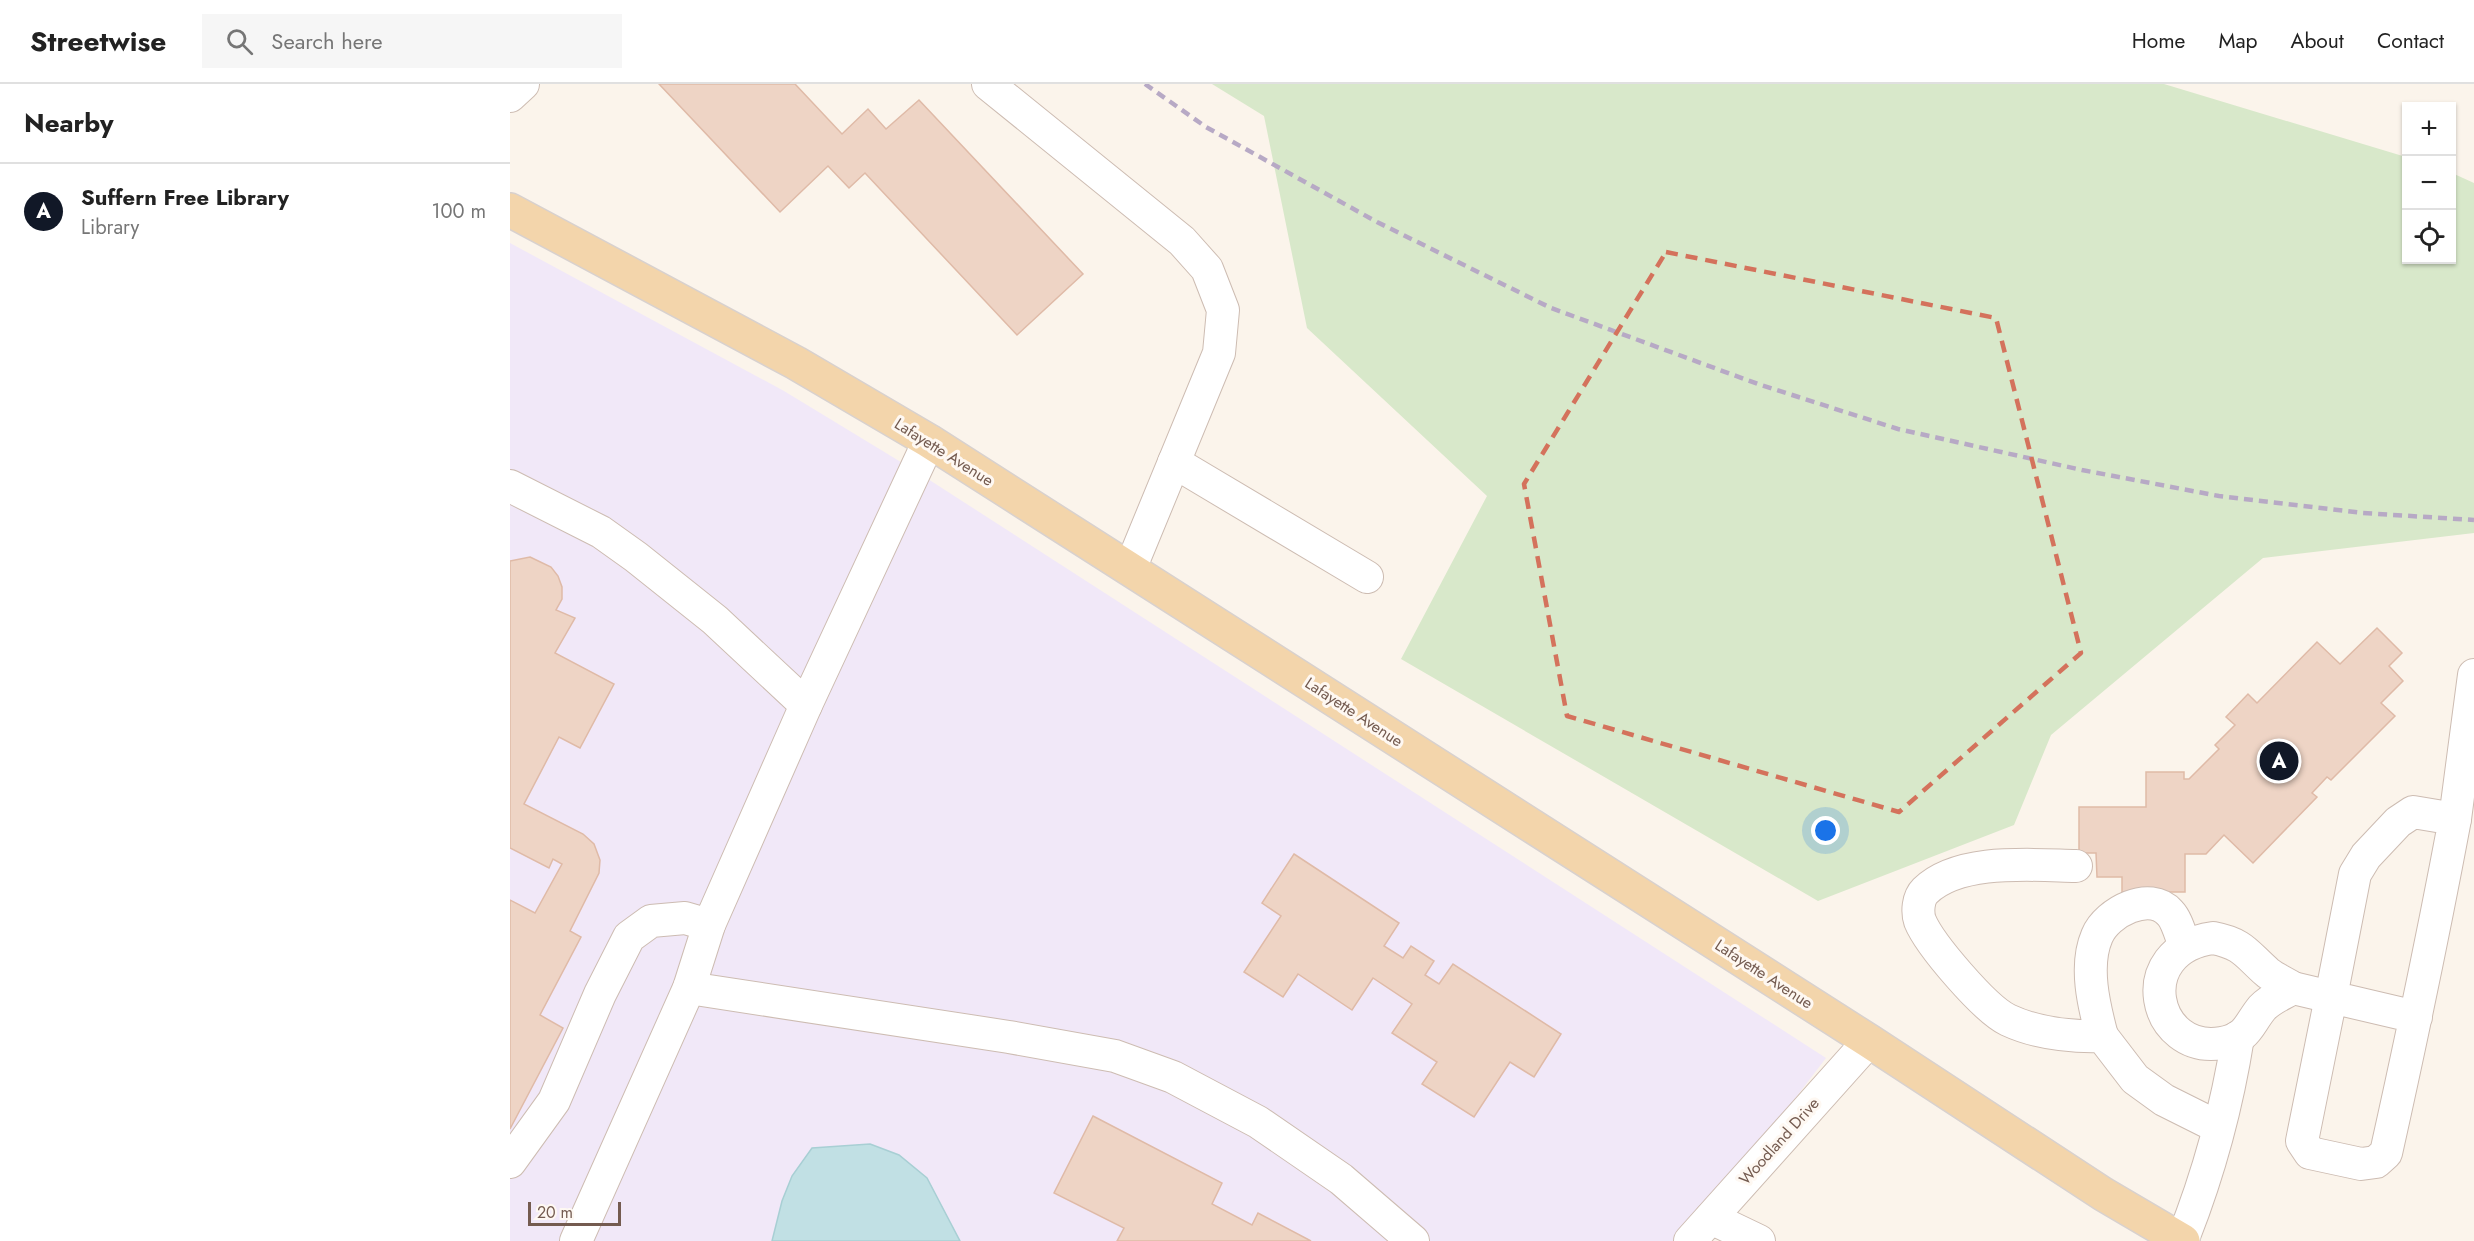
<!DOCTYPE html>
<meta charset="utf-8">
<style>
:root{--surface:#fff;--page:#f6f6f6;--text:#222;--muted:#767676;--line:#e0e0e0;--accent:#111827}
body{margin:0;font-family:Jost,sans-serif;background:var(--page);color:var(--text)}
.controls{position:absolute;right:18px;top:18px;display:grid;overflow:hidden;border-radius:0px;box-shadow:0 2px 4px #0004}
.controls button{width:54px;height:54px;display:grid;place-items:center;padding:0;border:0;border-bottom:2px solid var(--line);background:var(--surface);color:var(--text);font:30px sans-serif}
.scale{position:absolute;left:18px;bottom:15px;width:93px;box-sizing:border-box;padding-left:6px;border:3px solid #745b50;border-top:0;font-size:16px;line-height:21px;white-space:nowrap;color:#745b50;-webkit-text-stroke:4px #fef8f2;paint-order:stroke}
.you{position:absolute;left:1316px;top:747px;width:21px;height:21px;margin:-15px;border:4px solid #fff;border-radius:50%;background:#1a73e8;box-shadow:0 0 0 9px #1a73e833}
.badge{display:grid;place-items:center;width:39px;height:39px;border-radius:50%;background:var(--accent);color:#fff;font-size:20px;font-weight:700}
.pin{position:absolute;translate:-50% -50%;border:3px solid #fff;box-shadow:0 2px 6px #0006}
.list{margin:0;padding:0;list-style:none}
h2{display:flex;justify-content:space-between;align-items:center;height:78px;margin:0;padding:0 24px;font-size:26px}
h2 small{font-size:20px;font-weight:400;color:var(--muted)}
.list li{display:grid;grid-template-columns:39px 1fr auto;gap:18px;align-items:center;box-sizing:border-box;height:96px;padding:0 24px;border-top:2px solid var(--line)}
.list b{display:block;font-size:22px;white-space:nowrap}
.list p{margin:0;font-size:20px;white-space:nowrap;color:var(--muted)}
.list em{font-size:20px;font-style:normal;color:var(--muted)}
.icon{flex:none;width:33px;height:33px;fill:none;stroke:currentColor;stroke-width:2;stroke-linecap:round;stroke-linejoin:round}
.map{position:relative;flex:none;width:1964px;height:1157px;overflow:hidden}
header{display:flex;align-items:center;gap:36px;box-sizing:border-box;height:84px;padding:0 30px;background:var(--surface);border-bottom:2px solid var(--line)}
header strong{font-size:28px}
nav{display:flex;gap:33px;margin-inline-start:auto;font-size:21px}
.search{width:420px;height:54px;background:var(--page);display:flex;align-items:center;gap:15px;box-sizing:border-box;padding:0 21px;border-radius:0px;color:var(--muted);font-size:22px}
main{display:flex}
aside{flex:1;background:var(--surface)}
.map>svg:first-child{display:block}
.education{fill:#f1e8f8}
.green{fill:#d8e8ca}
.water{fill:#c1e0e4;stroke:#a8cfd4;stroke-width:1.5}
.building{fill:#eed4c5;stroke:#dfbaa7;stroke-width:1.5}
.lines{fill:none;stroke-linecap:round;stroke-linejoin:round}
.minor-casing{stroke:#cdbcb2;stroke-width:34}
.major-casing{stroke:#d8d1ce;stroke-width:36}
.minor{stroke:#fff;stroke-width:32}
.major{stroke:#f3d5ab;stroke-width:33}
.rail{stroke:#b7a9c5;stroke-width:4.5;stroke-dasharray:9 6;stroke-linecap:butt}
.marked{fill:none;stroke:#d4725c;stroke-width:4.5;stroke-dasharray:12 8;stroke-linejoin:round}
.labels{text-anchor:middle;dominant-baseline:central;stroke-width:6;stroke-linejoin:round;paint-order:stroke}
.street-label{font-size:16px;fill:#745b50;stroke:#fef8f2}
</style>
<header>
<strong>Streetwise</strong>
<div class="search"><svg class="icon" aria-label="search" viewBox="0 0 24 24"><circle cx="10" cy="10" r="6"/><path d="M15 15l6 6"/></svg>Search here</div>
<nav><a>Home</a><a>Map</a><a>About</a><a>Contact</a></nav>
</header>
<main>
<aside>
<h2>Nearby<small></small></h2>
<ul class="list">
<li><span class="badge">A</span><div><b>Suffern Free Library</b><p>Library</p></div><em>100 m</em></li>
</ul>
</aside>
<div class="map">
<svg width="1964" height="1157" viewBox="0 0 1964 1157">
<rect width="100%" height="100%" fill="#fbf4eb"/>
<!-- education -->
<polygon class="education" points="0,159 274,307 404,386 1316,974 1176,1157 0,1157"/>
<!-- green -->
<polygon class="green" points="702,0 1654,0 1896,73 1896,176 1942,176 1942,89 1964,99 1964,449 1753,474 1541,651 1504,741 1308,817 891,575 977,412 797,244 754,32"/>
<!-- water -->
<polygon class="water" points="360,1060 389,1071 417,1094 450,1157 262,1157 272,1117 282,1092 302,1064"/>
<!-- building -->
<g class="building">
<polygon points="149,0 285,0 332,50 358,25 376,45 409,16 573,190 507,251 355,89 339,104 318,82 270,128"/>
<polygon points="20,473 41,483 48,492 52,503 52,515 46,526 65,534 45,569 104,600 70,664 49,653 14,720 73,750 84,760 90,776 89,789 60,847 71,853 30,931 53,944 0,1045 0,816 25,829 52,780 43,775 39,784 0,764 0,477"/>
<polygon points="1867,544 1892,569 1879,582 1893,597 1871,619 1885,632 1821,696 1817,693 1802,709 1807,713 1743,779 1714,751 1696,770 1675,770 1675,808 1612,808 1612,793 1587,793 1586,769 1569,769 1569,723 1636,723 1636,688 1674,688 1674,695 1679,695 1709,665 1705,661 1725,641 1716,633 1738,610 1747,619 1807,558 1830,580"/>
<polygon points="784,770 889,839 874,862 893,874 901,862 924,877 915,891 929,900 943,880 1051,950 1024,993 1000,978 964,1033 912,1000 927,978 882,949 902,920 863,894 842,926 788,890 773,913 734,888 771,832 752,819"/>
<polygon points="583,1032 712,1099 702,1120 742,1141 748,1129 801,1157 607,1157 614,1144 544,1109"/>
</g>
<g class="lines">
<!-- minor casing -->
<g class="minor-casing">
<g id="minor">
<polyline points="478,0 672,157 697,185 713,226 709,269 620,485"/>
<polyline points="0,12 13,0"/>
<polyline points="664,378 857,493"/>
<polyline points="0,402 91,448 126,473 205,536 296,621"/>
<polyline points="1945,735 1964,591"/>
<path d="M1566 782C1521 781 1449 774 1415 807 1408 814 1407 828 1410 837 1420 861 1475 925 1498 936 1528 950 1559 953 1592 952L1625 995 1654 1016 1708 1043"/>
<path d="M1703 854C1734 860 1736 870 1758 889 1766 895 1775 899 1783 904 1773 910 1760 915 1752 924 1738 941 1738 954 1712 959 1643 971 1619 866 1703 854Z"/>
<polyline points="179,904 499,953 605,972 663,993 748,1038 831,1095 903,1157"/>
<path d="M1783 904 1821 913 1792 1057 1800 1069 1851 1080 1866 1078 1876 1069C1901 957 1924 847 1945 735L1903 728 1888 738 1856 772 1845 790 1821 913 1906 933"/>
<path d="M1592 952C1584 922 1574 882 1587 852 1597 828 1640 806 1660 829 1667 836 1671 853 1675 862"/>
<polyline points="0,1078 44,1017 90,910 119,853 141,837 175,834 199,841"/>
<polyline points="1201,1134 1249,1157"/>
<polyline points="66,1157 179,904 199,841 296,621 419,357"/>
<polyline points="1180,1157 1359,957"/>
<path d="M1672 1157C1698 1092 1717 1023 1728 953"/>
</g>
</g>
<!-- major casing -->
<g class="major-casing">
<polyline id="major" points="0,126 286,279 419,357 1359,957 1593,1110 1673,1157"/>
</g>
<!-- minor -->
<use href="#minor" class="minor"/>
<!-- major -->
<use href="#major" class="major"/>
<!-- rail -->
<polyline class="rail" points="635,0 696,43 867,138 1041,224 1248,300 1388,345 1572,386 1709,412 1853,429 1964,436"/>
</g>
<!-- marked area -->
<path class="marked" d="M1156 168 1486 234 1571 569 1389 728 1057 632 1014 400Z"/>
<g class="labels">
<!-- street labels -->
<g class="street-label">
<text transform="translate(434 368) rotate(32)">Lafayette Avenue</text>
<text transform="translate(844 628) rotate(33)">Lafayette Avenue</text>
<text transform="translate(1254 890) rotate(33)">Lafayette Avenue</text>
<text transform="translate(1269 1057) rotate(-48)">Woodland Drive</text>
</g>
</g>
</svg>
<div class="controls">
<button>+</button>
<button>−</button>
<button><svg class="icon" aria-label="locate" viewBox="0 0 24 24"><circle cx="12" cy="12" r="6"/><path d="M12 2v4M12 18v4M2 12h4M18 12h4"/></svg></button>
</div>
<div class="scale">20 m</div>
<div class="you"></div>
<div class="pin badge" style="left:1769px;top:677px">A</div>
</div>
</main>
